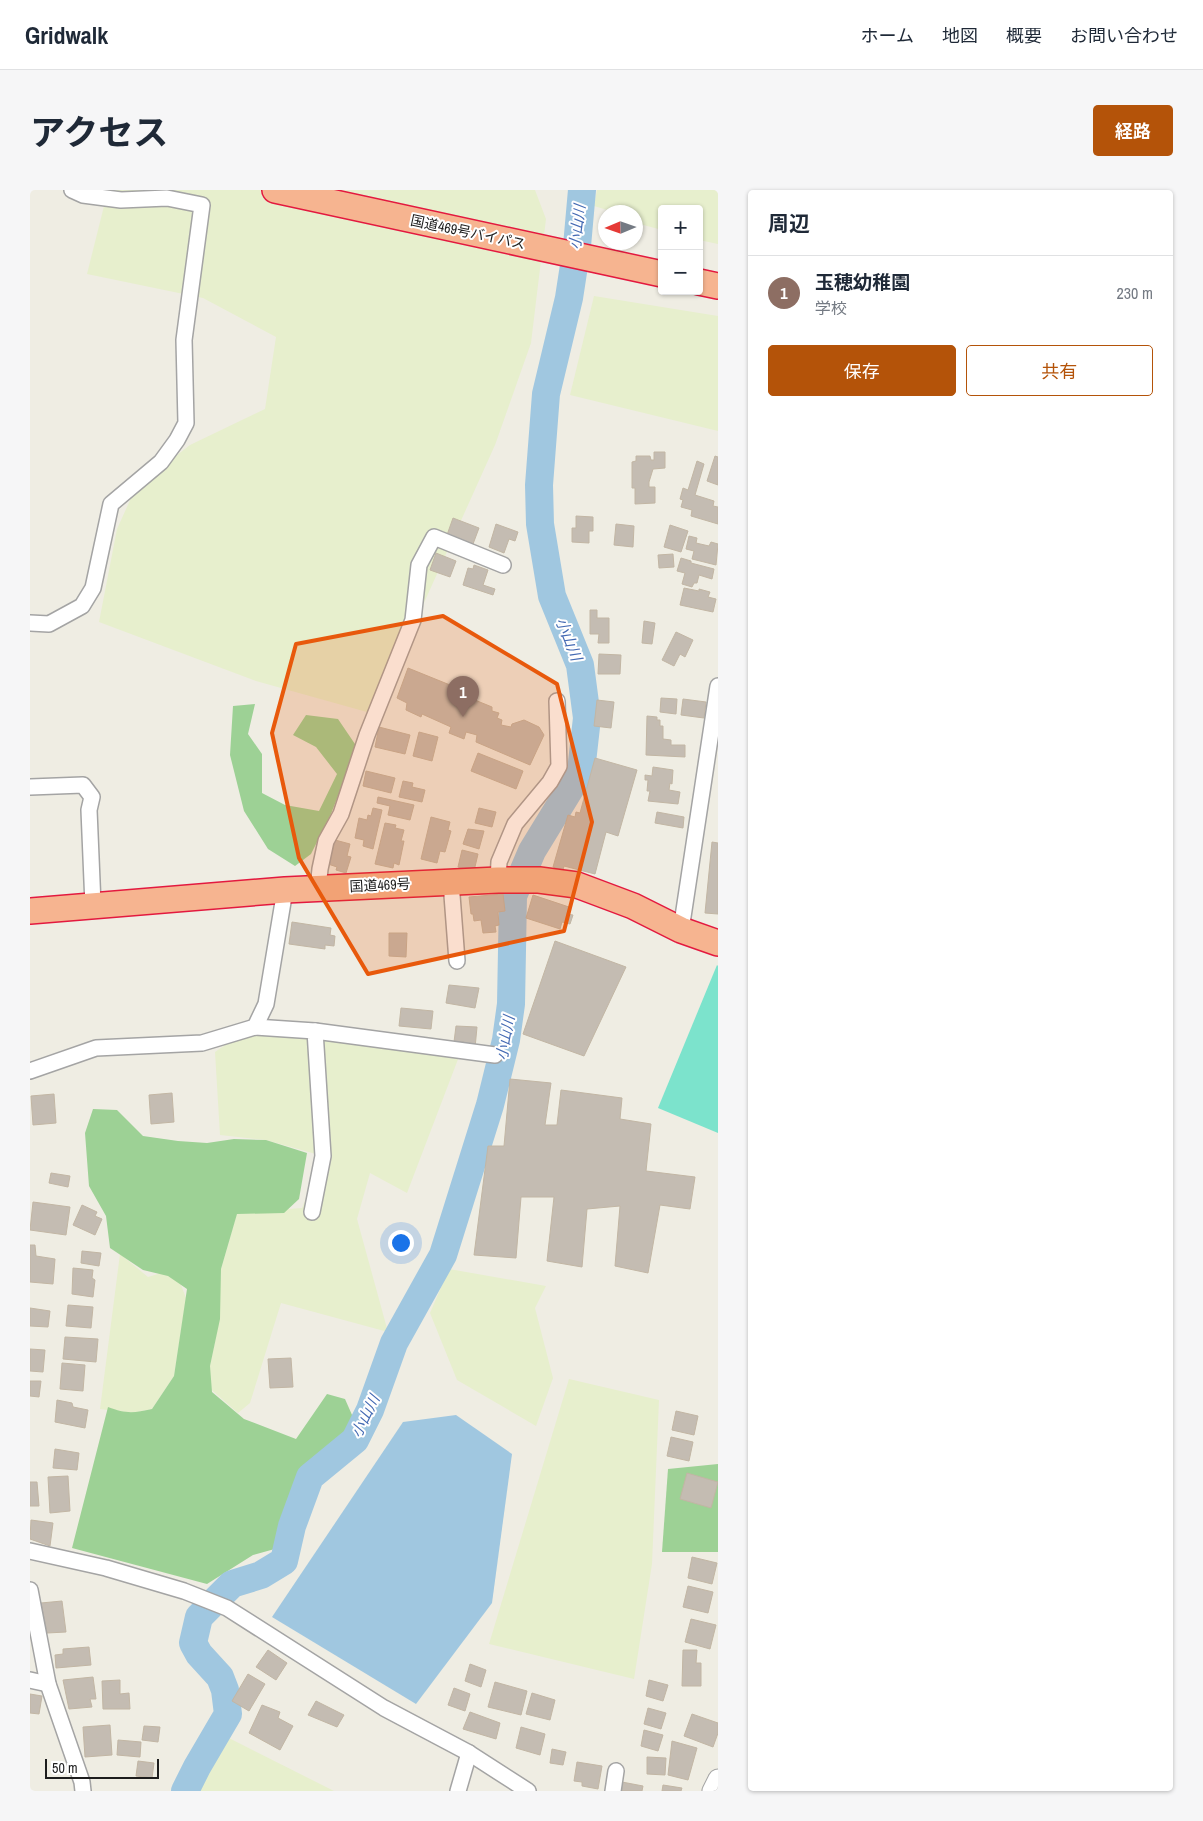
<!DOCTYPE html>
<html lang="ja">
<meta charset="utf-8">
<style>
:root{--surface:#fff;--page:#f6f6f7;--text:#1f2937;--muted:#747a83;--line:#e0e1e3;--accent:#b45309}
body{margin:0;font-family:"Archivo Narrow","Noto Sans JP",sans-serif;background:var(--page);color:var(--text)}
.controls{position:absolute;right:15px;top:15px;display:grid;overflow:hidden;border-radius:5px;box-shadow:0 1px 4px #0004}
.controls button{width:45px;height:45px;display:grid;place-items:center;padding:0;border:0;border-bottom:1px solid var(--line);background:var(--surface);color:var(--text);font:25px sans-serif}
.compass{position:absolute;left:568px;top:15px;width:45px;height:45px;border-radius:50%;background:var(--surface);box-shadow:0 1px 4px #0004;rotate:268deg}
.scale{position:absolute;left:15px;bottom:12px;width:114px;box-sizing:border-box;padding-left:5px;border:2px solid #1d1d1d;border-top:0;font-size:14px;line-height:18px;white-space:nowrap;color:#1d1d1d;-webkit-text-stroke:4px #fff;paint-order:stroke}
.you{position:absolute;left:370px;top:1052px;width:18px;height:18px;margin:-12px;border:4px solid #fff;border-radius:50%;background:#1a73e8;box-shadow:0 0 0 8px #1a73e833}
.badge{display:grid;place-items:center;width:32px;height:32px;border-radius:50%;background:var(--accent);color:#fff;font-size:16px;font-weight:700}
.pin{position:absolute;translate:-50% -41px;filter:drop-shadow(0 1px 2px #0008)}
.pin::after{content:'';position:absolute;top:26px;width:18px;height:15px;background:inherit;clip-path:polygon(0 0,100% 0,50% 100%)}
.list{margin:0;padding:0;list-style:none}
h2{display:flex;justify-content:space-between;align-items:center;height:65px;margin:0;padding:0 20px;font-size:21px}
h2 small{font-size:16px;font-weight:400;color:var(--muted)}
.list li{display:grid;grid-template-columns:32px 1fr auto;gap:15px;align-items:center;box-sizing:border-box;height:75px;padding:0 20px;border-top:1px solid var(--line)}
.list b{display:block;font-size:19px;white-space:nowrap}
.list p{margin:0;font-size:16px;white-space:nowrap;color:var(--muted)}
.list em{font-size:16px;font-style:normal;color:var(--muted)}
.actions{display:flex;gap:10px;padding:15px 20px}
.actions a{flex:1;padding:11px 0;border:1px solid var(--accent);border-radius:5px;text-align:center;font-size:18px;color:var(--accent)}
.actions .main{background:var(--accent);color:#fff}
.map{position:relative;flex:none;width:688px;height:1601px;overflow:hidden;border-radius:5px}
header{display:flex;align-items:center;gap:30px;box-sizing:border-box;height:70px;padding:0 25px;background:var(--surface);border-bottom:1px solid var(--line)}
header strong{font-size:24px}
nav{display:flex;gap:28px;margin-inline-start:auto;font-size:18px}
.intro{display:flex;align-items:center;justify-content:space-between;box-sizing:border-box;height:120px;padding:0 30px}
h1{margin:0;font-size:35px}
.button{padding:12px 22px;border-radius:5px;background:var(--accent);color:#fff;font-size:18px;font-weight:700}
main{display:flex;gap:30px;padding:0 30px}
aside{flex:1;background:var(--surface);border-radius:5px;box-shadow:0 1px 4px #0004}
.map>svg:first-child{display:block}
.farmland{fill:#e7efcd}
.forest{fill:#9dd195}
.pitch{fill:#7ce3cc}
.water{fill:#a0c7e0}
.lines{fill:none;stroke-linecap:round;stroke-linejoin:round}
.river{stroke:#a0c7e0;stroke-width:28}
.building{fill:#c4bcb2;stroke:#c2b6a4}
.minor-casing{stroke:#a4a4a4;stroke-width:18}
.tertiary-casing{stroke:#a4a4a4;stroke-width:21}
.trunk-casing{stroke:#e3193f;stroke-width:28}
.minor{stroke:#fff;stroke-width:15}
.tertiary{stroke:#fff;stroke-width:19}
.trunk{stroke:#f6b490;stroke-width:25}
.marked{fill:#e8590c;fill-opacity:0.2;stroke:#e8590c;stroke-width:4;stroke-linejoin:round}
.labels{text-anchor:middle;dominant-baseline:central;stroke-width:4;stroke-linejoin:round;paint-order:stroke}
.street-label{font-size:14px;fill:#1d1d1d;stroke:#fff}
.water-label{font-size:15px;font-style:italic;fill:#446ab3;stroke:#fff}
</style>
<header>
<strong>Gridwalk</strong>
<nav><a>ホーム</a><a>地図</a><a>概要</a><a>お問い合わせ</a></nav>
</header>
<div class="intro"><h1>アクセス</h1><a class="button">経路</a></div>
<main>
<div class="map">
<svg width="688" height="1601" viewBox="0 0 688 1601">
<rect width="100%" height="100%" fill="#efede3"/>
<!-- farmland -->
<g class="farmland">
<polygon points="78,0 505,0 516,29 501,153 465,255 344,524 226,491 69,432 87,339 106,297 160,255 235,219 246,147 173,108 57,84"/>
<polygon points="567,0 688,0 688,54 669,50 669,19 632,19 632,40 606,33 606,22 584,22 564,16"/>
<polygon points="564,106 688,126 688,241 540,205"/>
<polygon points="227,833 430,864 377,1003 340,983 327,1029 358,1142 251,1113 220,1213 208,1223 176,1195 187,1142 191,1079 207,1023 272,1018 293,966 236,950 190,945 185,862"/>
<polygon points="90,1064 118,1087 138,1081 151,1095 156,1108 144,1186 122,1219 102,1223 70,1219"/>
<polygon points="419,1079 516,1096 505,1118 523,1188 506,1236 427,1190 400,1123"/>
<polygon points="539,1189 629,1210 622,1374 604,1489 459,1454"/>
<polygon points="187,1542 304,1601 167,1601"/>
</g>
<!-- forest -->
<g class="forest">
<polygon points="225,514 218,544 232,564 232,603 255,615 289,621 307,584 286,557 263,545 276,525 308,529 327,557 301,624 281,664 265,676 238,659 214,621 200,565 203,516"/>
<path d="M63 919 87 920 113 946 148 951 177 953 204 949 236 950 277 963 269 1009 254 1023 207 1024 191 1079 190 1129 180 1176 182 1202 214 1229 266 1249 297 1204 315 1209 326 1234 271 1292 259 1355 223 1365 177 1394 42 1358 78 1217C96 1224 104 1223 122 1219L144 1186 157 1099 138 1086 113 1080 80 1058 76 1026 59 996 55 943Z"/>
<polygon points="688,1274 688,1362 632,1362 638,1279"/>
</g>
<!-- pitch -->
<polygon class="pitch" points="687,775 688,776 688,943 628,918"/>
<!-- water -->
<polygon class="water" points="426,1225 482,1264 462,1413 386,1514 242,1427 373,1232"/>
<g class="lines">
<!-- river -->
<polyline class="river" points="155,1601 167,1577 198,1524 195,1500 190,1487 169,1464 163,1453 169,1427 202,1394 231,1385 254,1371 262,1336 280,1287 325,1250 340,1220 364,1153 413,1065 460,915 476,850 481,814 483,706 502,661 551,581 557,528 550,475 522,406 510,334 509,295 516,204 539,108 547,56 552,0"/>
</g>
<!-- building -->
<g class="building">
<polygon points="624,262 635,262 635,278 623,279 619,292 619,297 625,297 625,313 605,314 605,298 602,298 602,272 606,271 606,266 620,266 621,270 624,270"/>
<polygon points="685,266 688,267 688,295 677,291"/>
<polygon points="667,271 674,274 665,305 684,311 683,316 688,317 688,334 661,326 662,320 651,317 653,310 650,309 653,298 658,300"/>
<polygon points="546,326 563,327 563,341 559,341 559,353 542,352 542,338 546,338"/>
<polygon points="423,328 449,338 443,354 417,345"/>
<polygon points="466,334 488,342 485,351 479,349 474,363 459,357"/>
<polygon points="586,334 604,336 603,357 584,355"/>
<polygon points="640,335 658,341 651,362 634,357"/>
<polygon points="659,346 667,348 666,353 679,356 681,352 688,354 686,375 662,369 664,361 656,359"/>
<polygon points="406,363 426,371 420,387 400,380"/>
<polygon points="643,364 644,377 629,378 628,365"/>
<polygon points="651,368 661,371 661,373 684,379 682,389 669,385 667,393 664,393 662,397 652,394 655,383 647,381"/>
<polygon points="444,375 458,380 453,395 465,399 463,405 433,395 438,378 443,379"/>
<polygon points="654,398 669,401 669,399 680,402 678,407 686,409 683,422 650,415"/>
<polygon points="560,420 567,420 567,428 579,428 579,453 568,453 569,444 560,444"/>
<polygon points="614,431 625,433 622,454 612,453"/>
<polygon points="646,442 663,450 655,467 650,464 644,476 632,470"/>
<polygon points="569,464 591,465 590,484 568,484"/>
<polygon points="378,478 420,495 418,499 462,517 462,521 469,523 467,528 472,530 471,535 481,537 482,534 494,530 509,537 514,545 500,575 446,552 447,545 436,542 434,549 419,543 421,537 392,524 391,527 376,520 377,513 367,508"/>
<polygon points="631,508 647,509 646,524 630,522"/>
<polygon points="653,509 676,512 674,528 651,525"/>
<polygon points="567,510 584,512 581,538 564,536"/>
<polygon points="617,526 627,527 627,530 630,530 630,536 633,536 633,549 641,550 641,555 655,555 655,567 616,565"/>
<polygon points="349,537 380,545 375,564 345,557"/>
<polygon points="389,542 408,547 402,571 383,566"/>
<polygon points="448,563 493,581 486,599 441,581"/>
<polygon points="565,568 607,580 588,646 576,642 565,684 534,676 533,680 523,677 538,625 545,627 546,622 550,623"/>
<polygon points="623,577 643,580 642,594 640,593 639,600 650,602 648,614 618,611 620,601 617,601 618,590 615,590 615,585 622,586"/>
<polygon points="336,581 365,588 361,603 333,596"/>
<polygon points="373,591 383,593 382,597 395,600 392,612 369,607"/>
<polygon points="348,607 384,615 380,630 358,625 360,616 347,613"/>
<polygon points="343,618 352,620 343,659 333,656 334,650 325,648 329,628 337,630 338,625 341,626"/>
<polygon points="449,618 466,622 462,637 445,633"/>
<polygon points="627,622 654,627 653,638 625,633"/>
<polygon points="401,627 420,632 418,640 421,641 415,662 410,661 407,673 391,669"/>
<polygon points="355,633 366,635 365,638 374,640 371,651 374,651 369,675 364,673 363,678 345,674"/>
<polygon points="438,639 454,641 449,659 433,654"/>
<polygon points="305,650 320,654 317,666 321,667 316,683 306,680 307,677 298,674"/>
<polygon points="682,652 688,653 688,724 675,723"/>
<polygon points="432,660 448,664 444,681 428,677"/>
<polygon points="473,704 475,721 468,722 469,735 465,736 466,742 453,743 451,730 444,731 443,724 441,724 439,707"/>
<polygon points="503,705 539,717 537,724 543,725 540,734 532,732 530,739 496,728"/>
<polygon points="262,732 301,738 300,745 305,746 304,756 295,755 295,759 259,754"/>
<polygon points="359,743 377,743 376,767 359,766"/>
<polygon points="525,751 596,777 554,866 493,844"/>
<polygon points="419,795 449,798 445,818 416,813"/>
<polygon points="371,818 403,821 401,839 369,836"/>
<polygon points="426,836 447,837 445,858 433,857 434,852 424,852"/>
<polygon points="480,889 521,893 515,935 527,935 531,900 592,908 590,929 621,934 616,981 665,987 660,1019 630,1015 618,1083 585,1076 590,1016 557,1019 552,1077 517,1071 524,1007 491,1007 486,1068 444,1065 458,956 474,956"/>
<polygon points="142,903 144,932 121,934 119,905"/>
<polygon points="24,904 26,933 3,935 1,906"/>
<polygon points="21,983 40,986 38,997 19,993"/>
<polygon points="3,1012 40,1017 36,1045 0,1040"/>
<polygon points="52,1015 67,1022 65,1026 72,1029 65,1045 43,1035"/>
<polygon points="0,1055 5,1055 6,1066 25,1069 23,1094 0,1092"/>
<polygon points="52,1061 71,1063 69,1076 51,1073"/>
<polygon points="43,1078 63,1080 62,1088 65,1090 63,1107 42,1104"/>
<polygon points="38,1115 63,1117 61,1138 36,1136"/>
<polygon points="0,1118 20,1121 18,1137 0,1136"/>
<polygon points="35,1147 68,1149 66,1172 33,1169"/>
<polygon points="0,1159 15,1160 13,1182 0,1181"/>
<polygon points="261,1168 263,1197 240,1198 238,1169"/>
<polygon points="32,1173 55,1175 53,1201 30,1199"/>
<polygon points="0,1191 11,1191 9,1207 0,1206"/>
<polygon points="27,1210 42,1213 43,1217 58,1220 55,1238 25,1232"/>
<polygon points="646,1221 668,1226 664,1245 642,1240"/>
<polygon points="641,1247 663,1252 659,1271 637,1266"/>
<polygon points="25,1259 49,1263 47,1280 23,1278"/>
<polygon points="657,1283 688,1292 681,1318 650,1309"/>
<polygon points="38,1286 40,1321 20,1323 18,1287"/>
<polygon points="0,1292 7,1292 9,1316 0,1316"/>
<polygon points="1,1330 23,1333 20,1356 0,1349"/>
<polygon points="662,1367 687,1373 682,1394 658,1388"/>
<polygon points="658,1396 683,1402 678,1423 653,1417"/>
<polygon points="32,1411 36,1442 17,1443 11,1413"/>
<polygon points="661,1429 686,1435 680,1459 655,1452"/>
<polygon points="59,1457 61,1475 26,1478 25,1465 33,1464 33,1459"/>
<polygon points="238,1460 257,1473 246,1490 226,1477"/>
<polygon points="653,1460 667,1460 666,1473 671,1473 671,1496 652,1496"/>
<polygon points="440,1474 456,1480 451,1497 435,1491"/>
<polygon points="218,1484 235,1494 219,1521 202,1511"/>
<polygon points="63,1487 66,1509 60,1509 62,1517 39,1519 33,1490"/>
<polygon points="90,1490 90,1504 99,1503 100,1519 73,1519 72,1491"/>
<polygon points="619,1490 638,1495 633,1511 616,1506"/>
<polygon points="465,1492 497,1501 491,1525 458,1517"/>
<polygon points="424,1498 440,1504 435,1521 418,1515"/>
<polygon points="502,1503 525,1510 520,1530 496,1524"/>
<polygon points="0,1504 12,1506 9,1524 0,1523"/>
<polygon points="286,1511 314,1525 307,1537 278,1525"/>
<polygon points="232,1515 250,1522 248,1528 263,1536 250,1560 219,1543"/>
<polygon points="618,1518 636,1523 631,1539 614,1534"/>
<polygon points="440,1522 470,1533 466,1549 433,1539"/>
<polygon points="662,1524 688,1533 688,1543 683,1557 654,1546"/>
<polygon points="80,1535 82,1565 55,1567 53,1537"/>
<polygon points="114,1536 130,1537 128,1552 112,1550"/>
<polygon points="491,1537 515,1544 510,1565 486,1558"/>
<polygon points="614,1540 633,1545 628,1561 611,1556"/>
<polygon points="88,1550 111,1552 110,1567 87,1565"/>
<polygon points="642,1551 667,1558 658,1590 638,1585"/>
<polygon points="522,1559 536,1562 533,1575 520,1573"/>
<polygon points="617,1567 636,1568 635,1585 617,1584"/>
<polygon points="108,1571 124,1573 122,1588 106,1586"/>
<polygon points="547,1572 572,1576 568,1599 552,1596 552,1592 544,1591"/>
<polygon points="592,1592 613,1596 612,1601 590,1601"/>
<polygon points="633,1595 652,1598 651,1601 632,1601"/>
</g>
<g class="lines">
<!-- minor casing -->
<g class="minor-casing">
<g id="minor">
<polyline points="0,433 19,434 52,416 63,398 81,314 131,272 147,250 156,233 154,150 172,15 137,8 91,10 53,5 42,0"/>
<polyline points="0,597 53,595 62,607 59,620 63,715"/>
<polyline points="468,690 469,672 485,634 520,592 529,576 527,511"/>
<polyline points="421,692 427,771"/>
<polyline points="288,698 290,679 296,651 311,624 337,545 383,430 389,375 404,347 473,375"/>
<polyline points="651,740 688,496"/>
<polyline points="225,837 285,841 293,966 282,1022"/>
<polyline points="285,841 465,865"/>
<polyline points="0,881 66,858 172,853 225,837 236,814 255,700"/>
<polyline points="0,1361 76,1378 154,1401 197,1418 354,1518 439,1563 498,1601"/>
<polyline points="0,1400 18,1494 52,1592 53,1601"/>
<polyline points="0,1490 18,1494"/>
<polyline points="428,1601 439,1563"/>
<polyline points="583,1601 586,1581"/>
</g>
</g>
<!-- tertiary casing -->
<g class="tertiary-casing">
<polyline id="tertiary" points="682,1601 688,1589"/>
</g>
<!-- trunk casing -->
<g class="trunk-casing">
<g id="trunk">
<polyline points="245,0 632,84"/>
<polyline points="669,92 688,96"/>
<polyline points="0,721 255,700 468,690 509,690 547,695 603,716 651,740 688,753"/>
</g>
</g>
<!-- minor -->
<use href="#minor" class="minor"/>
<!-- tertiary -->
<use href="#tertiary" class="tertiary"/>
<!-- trunk -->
<use href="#trunk" class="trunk"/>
</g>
<!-- marked area -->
<path class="marked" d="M413 426 527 494 562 632 534 741 338 784 269 668 242 543 266 454Z"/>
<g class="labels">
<!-- street labels -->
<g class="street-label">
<text transform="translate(438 42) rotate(12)">国道469号バイパス</text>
<text transform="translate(350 695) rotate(-3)">国道469号</text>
</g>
<!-- water labels -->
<g class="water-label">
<text transform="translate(547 37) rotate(-83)">小山川</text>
<text transform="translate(539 449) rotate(68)">小山川</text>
<text transform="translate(475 848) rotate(-80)">小山川</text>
<text transform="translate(335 1226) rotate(-64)">小山川</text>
</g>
</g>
</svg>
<div class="controls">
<button>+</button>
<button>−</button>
</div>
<svg class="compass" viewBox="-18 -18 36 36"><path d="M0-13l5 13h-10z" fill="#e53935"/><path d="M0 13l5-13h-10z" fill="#747a83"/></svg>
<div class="scale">50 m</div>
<div class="you"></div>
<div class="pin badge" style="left:433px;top:527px;background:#8d6e63">1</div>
</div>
<aside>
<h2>周辺<small></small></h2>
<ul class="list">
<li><span class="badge" style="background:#8d6e63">1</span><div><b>玉穂幼稚園</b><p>学校</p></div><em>230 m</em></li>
</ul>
<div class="actions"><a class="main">保存</a><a>共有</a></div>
</aside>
</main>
